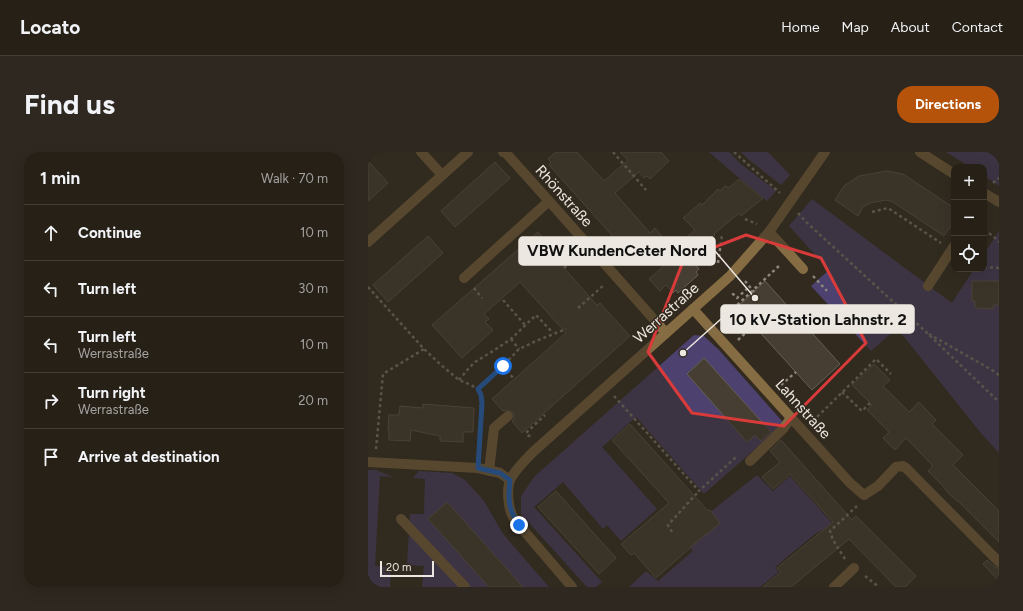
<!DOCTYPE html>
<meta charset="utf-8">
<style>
:root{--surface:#262017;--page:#2e2820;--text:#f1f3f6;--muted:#a4a3a1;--line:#423e36;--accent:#b45309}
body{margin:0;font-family:Figtree,sans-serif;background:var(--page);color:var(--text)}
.controls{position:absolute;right:12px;top:12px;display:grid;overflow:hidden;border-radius:8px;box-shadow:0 4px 16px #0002}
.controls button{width:36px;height:36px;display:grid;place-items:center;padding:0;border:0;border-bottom:1px solid var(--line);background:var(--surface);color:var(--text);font:20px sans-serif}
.scale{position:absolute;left:12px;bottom:10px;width:54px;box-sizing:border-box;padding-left:4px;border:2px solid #ece7e0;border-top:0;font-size:11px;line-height:14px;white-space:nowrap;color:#ece7e0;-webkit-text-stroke:3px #322a1f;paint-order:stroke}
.stop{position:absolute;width:12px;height:12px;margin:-9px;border:3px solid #1a73e8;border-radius:50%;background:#fff}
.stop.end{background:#1a73e8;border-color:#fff;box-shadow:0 1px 4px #0008}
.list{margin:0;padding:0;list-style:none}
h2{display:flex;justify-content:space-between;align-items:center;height:52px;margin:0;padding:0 16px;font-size:17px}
h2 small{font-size:13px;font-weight:400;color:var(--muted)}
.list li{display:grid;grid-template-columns:26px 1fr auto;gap:12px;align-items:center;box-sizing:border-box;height:56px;padding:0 16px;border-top:1px solid var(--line)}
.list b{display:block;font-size:15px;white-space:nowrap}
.list p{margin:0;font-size:13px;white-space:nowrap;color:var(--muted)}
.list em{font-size:13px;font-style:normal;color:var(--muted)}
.icon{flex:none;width:22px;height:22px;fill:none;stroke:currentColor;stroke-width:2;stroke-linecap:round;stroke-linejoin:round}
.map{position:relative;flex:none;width:631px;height:435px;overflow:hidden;border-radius:16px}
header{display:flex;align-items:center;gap:24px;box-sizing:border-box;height:56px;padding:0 20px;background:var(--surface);border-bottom:1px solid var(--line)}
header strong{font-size:19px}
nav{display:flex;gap:22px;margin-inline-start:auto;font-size:14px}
.intro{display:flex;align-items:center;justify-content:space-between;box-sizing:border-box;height:96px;padding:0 24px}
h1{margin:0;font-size:28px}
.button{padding:10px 18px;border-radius:16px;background:var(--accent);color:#fff;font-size:14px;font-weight:700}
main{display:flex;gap:24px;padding:0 24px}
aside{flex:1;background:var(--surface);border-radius:16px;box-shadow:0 4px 16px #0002}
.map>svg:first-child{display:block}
.green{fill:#4c416f}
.building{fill:#463e33;stroke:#665e52}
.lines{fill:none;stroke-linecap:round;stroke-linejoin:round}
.path{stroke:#8b857c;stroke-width:2.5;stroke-dasharray:3 3;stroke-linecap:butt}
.minor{stroke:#866c43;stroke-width:10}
.route{stroke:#1a73e8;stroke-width:5}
.marked{fill:none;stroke:#d83b3a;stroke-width:3;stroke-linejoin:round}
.labels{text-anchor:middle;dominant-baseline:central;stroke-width:3;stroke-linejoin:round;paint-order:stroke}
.street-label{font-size:15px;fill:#ece7e0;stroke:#322a1f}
.leader{fill:none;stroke:#ece7e0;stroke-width:1.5}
.callout-dot{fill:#ece7e0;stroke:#322a1f;stroke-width:1.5}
.callout{fill:#ece7e0;stroke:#ece7e0;stroke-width:1.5}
.callout-label{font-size:16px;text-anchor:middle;font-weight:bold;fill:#111}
</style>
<header>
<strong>Locato</strong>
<nav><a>Home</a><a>Map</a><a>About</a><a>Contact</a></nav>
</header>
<div class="intro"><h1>Find us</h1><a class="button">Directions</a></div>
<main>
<aside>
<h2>1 min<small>Walk · 70 m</small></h2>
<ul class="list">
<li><svg class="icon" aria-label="ahead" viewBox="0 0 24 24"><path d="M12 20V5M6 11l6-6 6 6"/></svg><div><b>Continue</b></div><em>10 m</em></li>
<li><svg class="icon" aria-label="left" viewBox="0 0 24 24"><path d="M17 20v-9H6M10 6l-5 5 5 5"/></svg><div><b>Turn left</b></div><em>30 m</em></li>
<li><svg class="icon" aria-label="left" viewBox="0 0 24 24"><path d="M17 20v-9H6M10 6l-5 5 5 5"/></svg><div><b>Turn left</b><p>Werrastraße</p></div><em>10 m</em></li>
<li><svg class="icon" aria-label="right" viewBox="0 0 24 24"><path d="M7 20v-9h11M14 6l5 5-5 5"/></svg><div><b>Turn right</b><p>Werrastraße</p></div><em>20 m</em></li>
<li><svg class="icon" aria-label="arrive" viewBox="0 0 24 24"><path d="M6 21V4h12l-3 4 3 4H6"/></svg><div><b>Arrive at destination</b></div></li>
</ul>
</aside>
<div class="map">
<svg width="631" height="435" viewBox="0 0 631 435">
<rect width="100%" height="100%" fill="#322a1f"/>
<!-- green -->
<g class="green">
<polygon points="341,0 361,0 373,12 408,39 399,49 364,20"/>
<polygon points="373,0 400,0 422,23 413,33 380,7"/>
<polygon points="578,0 631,0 631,34 616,24 616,15 602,15"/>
<polygon points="444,47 584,151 606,117 616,117 616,102 631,79 631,301 612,280 529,176 503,199 443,134 461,118 421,74"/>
<polygon points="326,183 336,184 352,199 414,269 412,275 336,342 268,265 234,295 289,357 253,389 239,373 235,377 195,330 166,355 234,430 228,435 219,435 153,362 153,344 166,325"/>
<polygon points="0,318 8,318 25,325 12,324 7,414 23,415 22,435 0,435"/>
<polygon points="51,319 84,321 97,328 116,349 135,382 181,435 54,435 56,414 39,413 42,362 56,362 57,327 45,326"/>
<polygon points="389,323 405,339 422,324 465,372 447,382 407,415 411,420 392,435 261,435 278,419 290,429 325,399 312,384"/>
</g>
<!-- building -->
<g class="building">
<polygon points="188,0 209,0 236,29 260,8 252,0 293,0 301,9 282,27 279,24 276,26 271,20 247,41 282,81 287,76 305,97 327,78 315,66 332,51 334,53 350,37 352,39 357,34 361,36 371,27 395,46 373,64 371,61 346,82 347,83 338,91 342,95 325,110 331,117 328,120 330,123 310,141 308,138 305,141 298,133 292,139 281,127 298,112 275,87 263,99 260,95 257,98 181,13 183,10 180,7"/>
<polygon points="0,9 20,31 0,49"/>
<polygon points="127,10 142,26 87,75 73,59"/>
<polygon points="519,19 535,22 586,56 586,69 576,84 525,50 518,48 502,51 495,55 490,64 467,48 476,34 491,24"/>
<polygon points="170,80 182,93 178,96 229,153 232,151 262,184 154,281 144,269 146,267 146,263 145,260 139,258 135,259 124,247 198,181 152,130 116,162 121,167 117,170 125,178 94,206 64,173"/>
<polygon points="60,84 75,101 20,150 5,133"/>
<polygon points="397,129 472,212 444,238 369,155"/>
<polygon points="604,129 631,129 631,153 625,153 625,157 607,156 607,149 604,149"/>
<polygon points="336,206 403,280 393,289 387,283 379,290 319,222"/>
<polygon points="506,212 522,228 515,234 541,260 551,250 568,268 564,272 595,303 585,313 631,359 631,390 591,350 580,341 575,334 560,319 565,314 538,286 527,298 515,286 521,280 499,258 504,253 484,233"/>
<polygon points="55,252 106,256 105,280 95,280 95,290 72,289 72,284 43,278 42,289 21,288 21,278 20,278 21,263 31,263 32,254 55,256"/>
<polygon points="262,272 340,359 342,358 352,371 339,382 339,381 288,426 266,401 263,403 253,392 301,351 244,288"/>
<polygon points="413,288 484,368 488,364 548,424 537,435 528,435 481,387 423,435 395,435 413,420 409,416 465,370 422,322 405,337 394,325 412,310 402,299"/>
<polygon points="188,339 248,406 231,422 170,355"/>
<polygon points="79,350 97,370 155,435 121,435 60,367"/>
<polygon points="619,408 627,415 631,416 631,429 615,412"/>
</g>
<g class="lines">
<!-- path -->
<g class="path">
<polyline points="245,0 278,38"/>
<polyline points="366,0 412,41"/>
<polyline points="625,31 631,26"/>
<polyline points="504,60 520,56 573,91"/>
<polyline points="430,61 437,69 557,179 631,250"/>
<polyline points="377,67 389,72"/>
<polyline points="616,78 625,84 631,90"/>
<polyline points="350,111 354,83"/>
<polyline points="616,115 631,116"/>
<polyline points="196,116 210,104"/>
<polyline points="445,124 459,139"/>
<polyline points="377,129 386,140"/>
<polyline points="0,135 56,197 73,213 91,228 103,233 110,237 113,243 113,251 112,271"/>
<polyline points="106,136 114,146"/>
<polyline points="365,141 365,142 369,146 381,135"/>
<polyline points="135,148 157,173"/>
<polyline points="210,156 236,133"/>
<polyline points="385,175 367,155 413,112"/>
<polyline points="561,182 624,218 631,223"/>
<polyline points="143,187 151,197"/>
<polyline points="370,188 385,174"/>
<polyline points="135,214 146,227"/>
<polyline points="91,228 100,217 107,210 125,199 143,187 168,163 185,181"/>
<polyline points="413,233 428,220"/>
<polyline points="110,237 135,214 151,197 168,189 198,177"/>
<polyline points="474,240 494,259 502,251"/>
<polyline points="246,244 331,339 368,305"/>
<polyline points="445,269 508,207 523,222"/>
<polyline points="162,283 161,284 158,281 177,263"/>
<polyline points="8,297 15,222 56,197"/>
<polyline points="304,380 300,373 331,339"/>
<polyline points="477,407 465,388 462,379 489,354"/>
<polyline points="497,424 511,435"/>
</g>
<!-- minor -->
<g class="minor">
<polyline points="53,0 74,23"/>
<polyline points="135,0 138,1 181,49 298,181"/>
<polyline points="552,0 586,22"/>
<polyline points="616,41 631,50"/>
<polyline points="401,80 416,96 435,117"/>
<polyline points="0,90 100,0"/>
<polyline points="96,126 181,49"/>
<polyline points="560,134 586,94"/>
<polyline points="325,157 482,331 496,343 510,334 528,315 535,314 538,316 631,410"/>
<polyline points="382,309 415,277 423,266"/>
<polyline points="0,310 110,316 132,321 142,328"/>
<polyline points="121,319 126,276 140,264"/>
<polyline points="33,367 97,435"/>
<path d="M204 435 151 373C149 371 147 368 145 365 140 356 138 336 143 326 149 316 157 308 165 300L362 124 401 80 457 0"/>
<polyline points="466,435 486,416"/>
</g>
</g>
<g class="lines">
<!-- route -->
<path class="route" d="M135 214 110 237 113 243 114 251 110 316 132 321 142 328C140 346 140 358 151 373"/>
</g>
<!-- marked area -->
<path d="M0 0H631V435H0ZM378 83 453 106 498 191 416 274 324 261 280 200 316 107Z" fill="#322a1f" fill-opacity=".55" fill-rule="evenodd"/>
<path class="marked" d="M378 83 453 106 498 191 416 274 324 261 280 200 316 107Z"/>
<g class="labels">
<!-- street labels -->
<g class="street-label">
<text transform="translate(196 44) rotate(48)">Rhönstraße</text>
<text transform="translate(298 161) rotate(-42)">Werrastraße</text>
<text transform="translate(435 257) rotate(48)">Lahnstraße</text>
</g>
</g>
<!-- callouts -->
<path class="leader" d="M387 146L347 99M315 201L353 167"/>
<g class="callout-dot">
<circle cx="387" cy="146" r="4"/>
<circle cx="315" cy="201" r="4"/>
</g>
<g class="callout">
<rect x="151" y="85" width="196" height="28" rx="4"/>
<rect x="353" y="153" width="193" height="28" rx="4"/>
</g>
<g class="callout-label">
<text x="249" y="104">VBW KundenCeter Nord</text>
<text x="450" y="173">10 kV-Station Lahnstr. 2</text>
</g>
</svg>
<div class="controls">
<button>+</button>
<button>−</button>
<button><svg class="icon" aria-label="locate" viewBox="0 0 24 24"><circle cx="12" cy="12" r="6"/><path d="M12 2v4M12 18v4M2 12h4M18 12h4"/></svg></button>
</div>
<div class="scale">20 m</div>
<div class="stop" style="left:135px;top:214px"></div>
<div class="stop end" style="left:151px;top:373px"></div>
</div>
</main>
